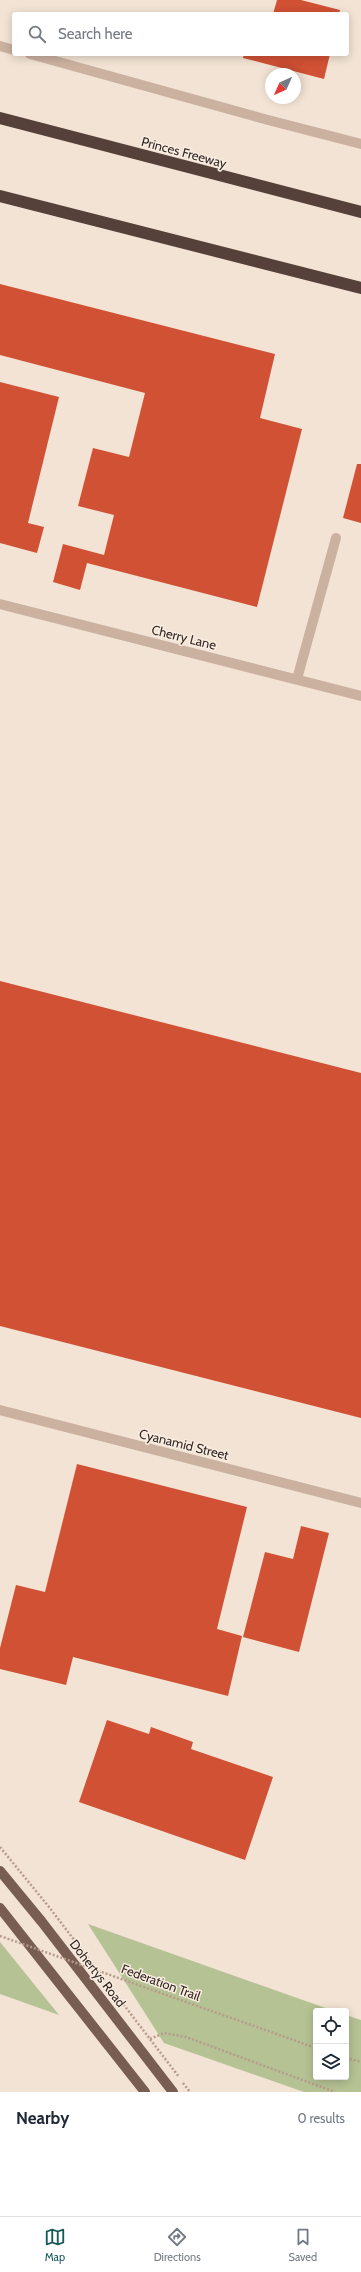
<!DOCTYPE html>
<style>
:root{--surface:#fff;--page:#f2f2f3;--text:#1f2937;--muted:#747a83;--line:#e0e1e3;--accent:#165858}
body{margin:0;font-family:Cabin,sans-serif;background:var(--page);color:var(--text)}
.controls{position:absolute;right:12px;bottom:12px;display:grid;overflow:hidden;border-radius:4px;box-shadow:0 2px 10px #0003}
.controls button{width:36px;height:36px;display:grid;place-items:center;padding:0;border:0;border-bottom:1px solid var(--line);background:var(--surface);color:var(--text);font:20px sans-serif}
.compass{position:absolute;left:265px;top:68px;width:36px;height:36px;border-radius:50%;background:var(--surface);box-shadow:0 2px 10px #0003;rotate:225deg}
.list{margin:0;padding:0;list-style:none}
h2{display:flex;justify-content:space-between;align-items:center;height:52px;margin:0;padding:0 16px;font-size:17px}
h2 small{font-size:13px;font-weight:400;color:var(--muted)}
.icon{flex:none;width:22px;height:22px;fill:none;stroke:currentColor;stroke-width:2;stroke-linecap:round;stroke-linejoin:round}
.map{position:relative;flex:none;width:361px;height:2092px;overflow:hidden}
.search{position:absolute;background:var(--surface);box-shadow:0 2px 10px #0003;left:12px;right:12px;top:12px;height:44px;display:flex;align-items:center;gap:10px;box-sizing:border-box;padding:0 14px;border-radius:4px;color:var(--muted);font-size:15px}
.sheet{height:124px;background:var(--surface)}
nav{display:flex;justify-content:space-around;align-items:center;box-sizing:border-box;height:56px;border-top:1px solid var(--line);background:var(--surface);font-size:11px;color:var(--muted)}
nav a{display:grid;justify-items:center;gap:2px}
nav .on{color:var(--accent)}
.map>svg:first-child{display:block}
.green{fill:#b5c294}
.building{fill:#d15134}
.lines{fill:none;stroke-linecap:round;stroke-linejoin:round}
.path{stroke:#b79b8a;stroke-width:2.5;stroke-dasharray:2 2;stroke-linecap:butt}
.minor{stroke:#cbb1a0;stroke-width:10}
.major{stroke:#785d53;stroke-width:10}
.highway{stroke:#56413a;stroke-width:12}
.path-bridge{stroke:#b79b8a;stroke-width:2.5;stroke-dasharray:2 2;stroke-linecap:butt}
.labels{text-anchor:middle;dominant-baseline:central;stroke-width:3;stroke-linejoin:round;paint-order:stroke}
.street-label{font-size:13px;fill:#342824;stroke:#faede1}
</style>
<div class="map">
<svg width="361" height="2092" viewBox="0 0 361 2092">
<rect width="100%" height="100%" fill="#f2e3d4"/>
<!-- green -->
<g class="green">
<polygon points="88,1924 334,2011 316,2011 316,2077 346,2077 346,2015 361,2020 361,2092 304,2092 164,2043"/>
<polygon points="0,1942 59,2015 0,1994"/>
</g>
<!-- building -->
<g class="building">
<polygon points="277,0 301,0 340,10 339,14 273,14"/>
<polygon points="244,54 330,54 324,79 243,58"/>
<polygon points="0,284 275,354 260,418 302,429 257,607 87,563 80,590 53,582 63,544 104,555 114,515 78,506 93,448 129,457 145,393 0,355"/>
<polygon points="0,382 59,397 28,523 44,527 37,553 0,543"/>
<polygon points="357,464 361,464 361,523 343,518"/>
<polygon points="0,981 361,1073 361,1418 0,1326"/>
<polygon points="77,1464 247,1507 217,1629 242,1636 228,1696 73,1657 66,1685 0,1669 0,1648 16,1585 45,1592"/>
<polygon points="301,1526 329,1533 299,1652 243,1637 265,1552 293,1559"/>
<polygon points="107,1720 149,1734 151,1727 193,1742 191,1749 273,1777 245,1860 79,1802"/>
</g>
<g class="lines">
<!-- path -->
<g class="path">
<polyline points="0,1847 49,1907 179,2077"/>
<polyline points="150,2039 164,2033 186,2037 335,2092"/>
<polyline points="346,2058 361,2062"/>
<polyline points="183,2083 190,2092"/>
</g>
<!-- minor -->
<g class="minor">
<polyline points="0,46 14,50"/>
<polyline points="30,54 268,120 361,144"/>
<polyline points="0,604 361,696"/>
<polyline points="297,679 336,538"/>
<polyline points="0,1410 361,1503"/>
</g>
<!-- major -->
<g class="major">
<polyline points="0,1871 42,1922 173,2092"/>
<polyline points="0,1908 145,2092"/>
</g>
<!-- highway -->
<g class="highway">
<polyline points="0,118 361,212"/>
<polyline points="0,196 361,288"/>
</g>
<!-- path-bridge -->
<polyline class="path-bridge" points="0,1936 316,2048"/>
</g>
<g class="labels">
<!-- street labels -->
<g class="street-label">
<text transform="translate(184 152) rotate(15)">Princes Freeway</text>
<text transform="translate(184 637) rotate(14)">Cherry Lane</text>
<text transform="translate(184 1444) rotate(14)">Cyanamid Street</text>
<text transform="translate(98 1973) rotate(52)">Dohertys Road</text>
<text transform="translate(161 1982) rotate(20)">Federation Trail</text>
</g>
</g>
</svg>
<div class="controls">
<button><svg class="icon" aria-label="locate" viewBox="0 0 24 24"><circle cx="12" cy="12" r="6"/><path d="M12 2v4M12 18v4M2 12h4M18 12h4"/></svg></button>
<button><svg class="icon" aria-label="layers" viewBox="0 0 24 24"><path d="M12 4l9 5-9 5-9-5zM3 14l9 5 9-5"/></svg></button>
</div>
<svg class="compass" viewBox="-18 -18 36 36"><path d="M0-13l5 13h-10z" fill="#e53935"/><path d="M0 13l5-13h-10z" fill="#747a83"/></svg>
<div class="search"><svg class="icon" aria-label="search" viewBox="0 0 24 24"><circle cx="10" cy="10" r="6"/><path d="M15 15l6 6"/></svg>Search here</div>
</div>
<section class="sheet">
<h2>Nearby<small>0 results</small></h2>
<ul class="list">
</ul>
</section>
<nav>
<a class="on"><svg class="icon" aria-label="map" viewBox="0 0 24 24"><path d="M3 6l6-2 6 2 6-2v14l-6 2-6-2-6 2zM9 4v14M15 6v14"/></svg>Map</a>
<a><svg class="icon" aria-label="directions" viewBox="0 0 24 24"><path d="M12 3l9 9-9 9-9-9zM9 14v-3h6M13 9l2 2-2 2"/></svg>Directions</a>
<a><svg class="icon" aria-label="saved" viewBox="0 0 24 24"><path d="M7 4h10v16l-5-4-5 4z"/></svg>Saved</a>
</nav>
